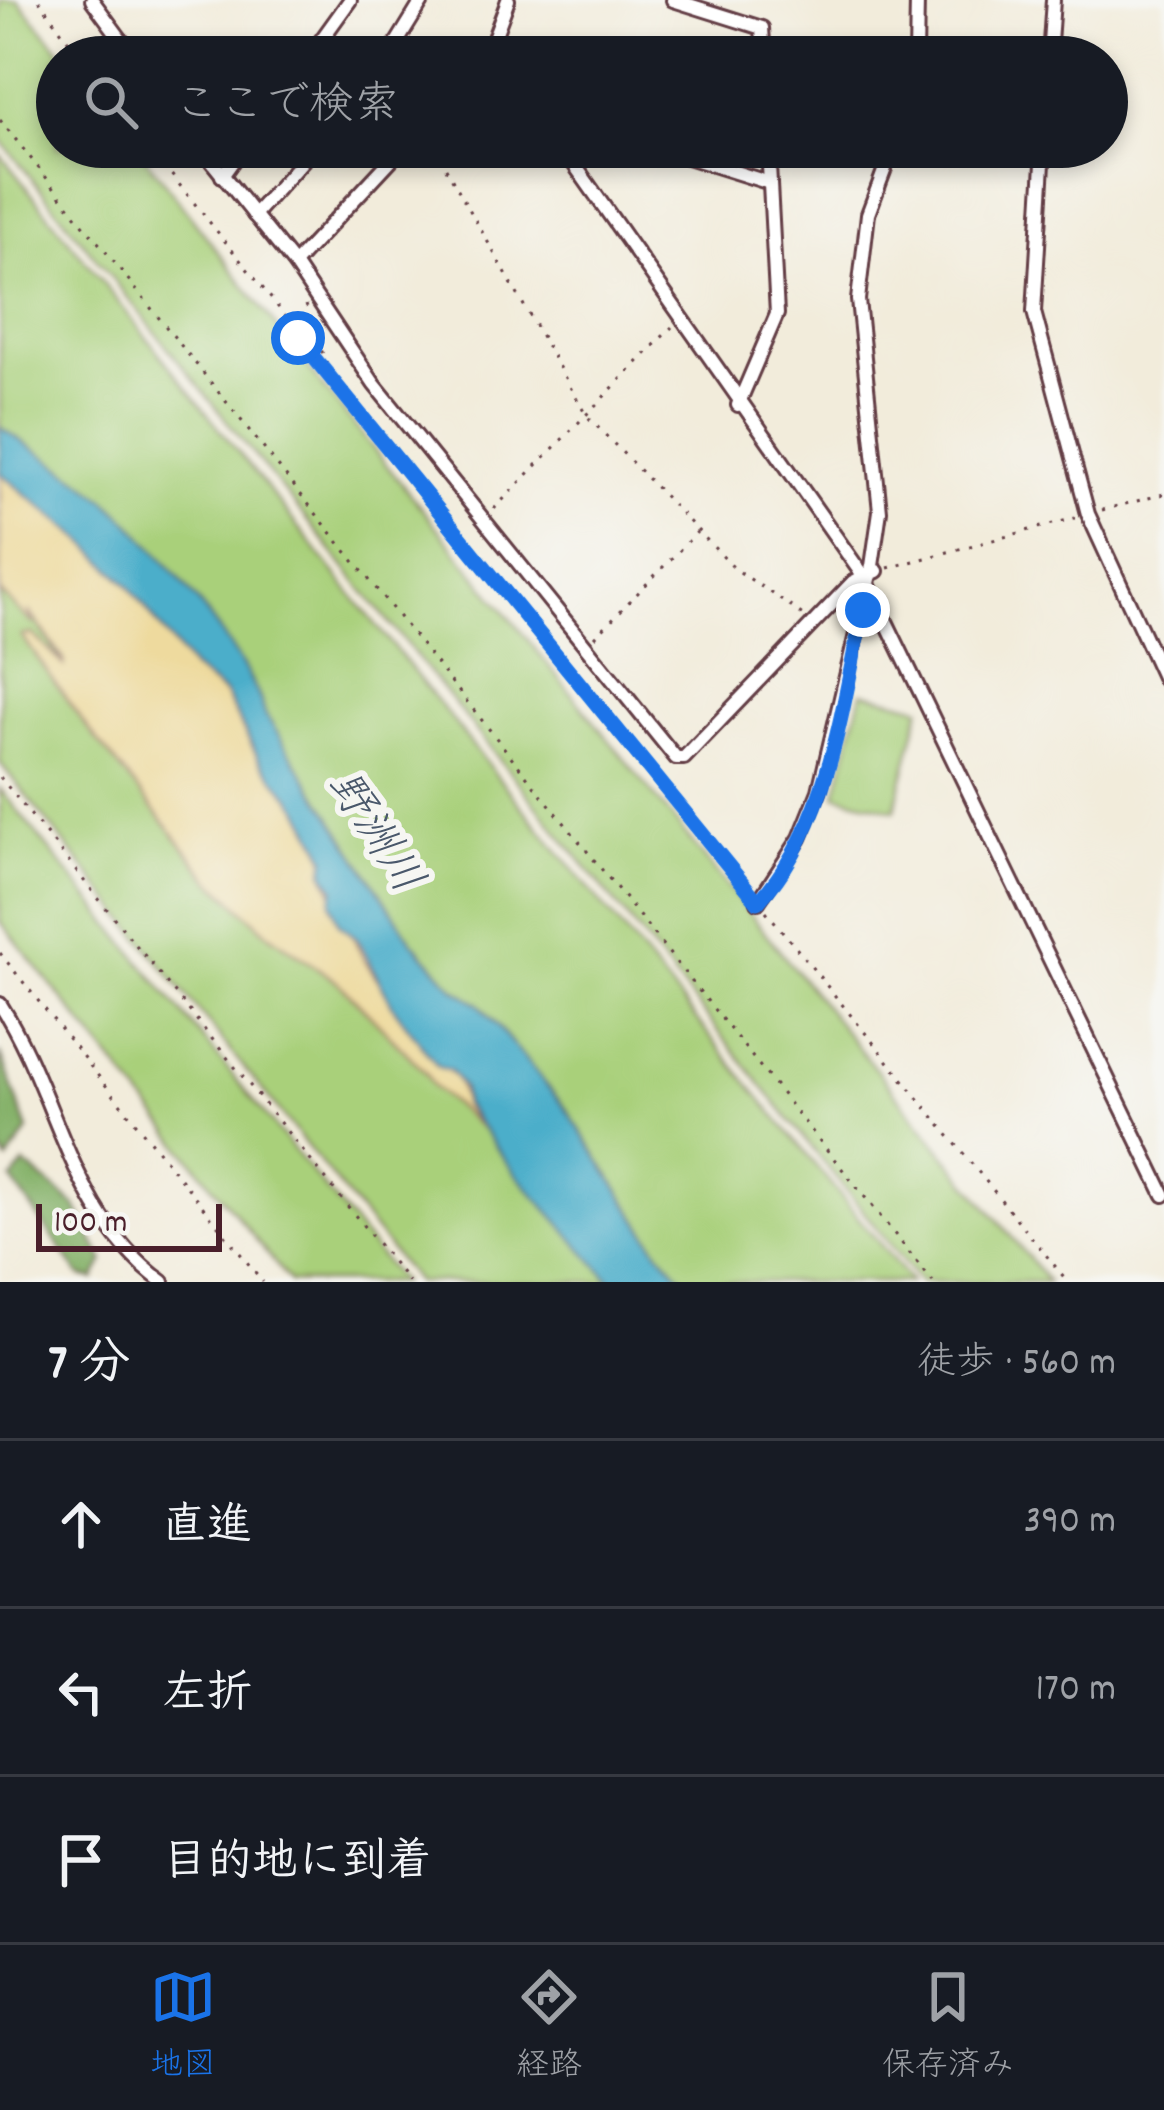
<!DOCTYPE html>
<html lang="ja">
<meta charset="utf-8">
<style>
:root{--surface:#171b24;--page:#242831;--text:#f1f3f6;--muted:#9ea1a6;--line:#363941;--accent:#1a73e8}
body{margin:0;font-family:Dekko,"Klee One",sans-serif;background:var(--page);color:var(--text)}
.scale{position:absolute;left:36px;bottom:30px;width:186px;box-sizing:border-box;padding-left:12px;border:6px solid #4a1f2b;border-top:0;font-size:33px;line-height:42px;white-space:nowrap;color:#4a1f2b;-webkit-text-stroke:9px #f6f6f2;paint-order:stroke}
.stop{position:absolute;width:36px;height:36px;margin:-27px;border:9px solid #1a73e8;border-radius:50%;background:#fff}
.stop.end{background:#1a73e8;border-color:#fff;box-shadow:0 3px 12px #0008}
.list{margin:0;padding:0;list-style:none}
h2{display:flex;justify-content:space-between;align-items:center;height:156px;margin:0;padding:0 48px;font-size:51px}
h2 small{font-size:39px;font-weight:400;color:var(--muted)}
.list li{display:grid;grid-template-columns:78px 1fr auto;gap:36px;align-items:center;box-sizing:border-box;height:168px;padding:0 48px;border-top:3px solid var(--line)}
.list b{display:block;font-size:45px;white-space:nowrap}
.list em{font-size:39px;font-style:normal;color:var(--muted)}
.icon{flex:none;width:66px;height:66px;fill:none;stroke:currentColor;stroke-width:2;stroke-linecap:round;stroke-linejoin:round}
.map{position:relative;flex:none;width:1164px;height:1282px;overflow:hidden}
.search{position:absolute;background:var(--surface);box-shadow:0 6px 18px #0003;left:36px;right:36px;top:36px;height:132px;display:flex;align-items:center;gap:30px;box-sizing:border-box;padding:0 42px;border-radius:66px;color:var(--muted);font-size:45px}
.sheet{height:660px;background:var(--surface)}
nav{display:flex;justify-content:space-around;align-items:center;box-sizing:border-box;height:168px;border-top:3px solid var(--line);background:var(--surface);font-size:33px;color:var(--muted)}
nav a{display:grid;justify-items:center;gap:6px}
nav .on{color:var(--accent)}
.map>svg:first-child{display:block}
.green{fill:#a9d07a;stroke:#7a7852;stroke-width:3}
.forest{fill:#86b26a;stroke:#68684a;stroke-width:3}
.sand{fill:#eeda9e;stroke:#9c7c64;stroke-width:3}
.water{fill:#4baeca;stroke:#4a667a;stroke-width:3}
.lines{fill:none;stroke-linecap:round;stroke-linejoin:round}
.minor-casing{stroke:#633e45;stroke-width:18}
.path{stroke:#633e45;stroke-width:3;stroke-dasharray:3 9;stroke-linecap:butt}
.minor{stroke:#fff;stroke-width:12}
.route{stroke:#1a73e8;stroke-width:15}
.labels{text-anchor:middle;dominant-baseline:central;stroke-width:12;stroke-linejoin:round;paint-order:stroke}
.water-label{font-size:45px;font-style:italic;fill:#4a586b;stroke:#f6f6f2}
</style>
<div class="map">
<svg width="1164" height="1282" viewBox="0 0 1164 1282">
<rect width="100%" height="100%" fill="#f6f6f2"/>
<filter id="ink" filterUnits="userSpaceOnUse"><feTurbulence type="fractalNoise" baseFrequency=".00833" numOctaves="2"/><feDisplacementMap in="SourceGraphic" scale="24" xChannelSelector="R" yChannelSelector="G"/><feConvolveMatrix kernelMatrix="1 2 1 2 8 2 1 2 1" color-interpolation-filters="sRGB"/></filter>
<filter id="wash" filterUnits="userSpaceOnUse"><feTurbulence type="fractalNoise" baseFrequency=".004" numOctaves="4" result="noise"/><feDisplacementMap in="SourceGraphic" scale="48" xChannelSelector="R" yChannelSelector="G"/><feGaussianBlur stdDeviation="2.7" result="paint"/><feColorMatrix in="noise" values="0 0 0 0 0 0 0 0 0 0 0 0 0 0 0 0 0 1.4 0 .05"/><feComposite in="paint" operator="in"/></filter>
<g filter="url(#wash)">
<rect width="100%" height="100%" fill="#f2ecdb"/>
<!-- green -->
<g class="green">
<polygon points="0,0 18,0 66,57 57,57 57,147 137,147 320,383 1048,1282 920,1282 0,139"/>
<path d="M0 154 500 780 911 1282H686L660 1253 567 1110 479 1004 455 989 411 940 265 714C250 657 147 533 99 495 69 470 33 449 0 427Z"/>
<polygon points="0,592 29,620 29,611 65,666 32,634 23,637 82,721 210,879 269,934 339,983 425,1072 434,1087 484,1131 612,1282 416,1282 0,763"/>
<polygon points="862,692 921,707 895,810 836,795"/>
<polygon points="0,789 401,1282 290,1282 0,921"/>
</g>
<!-- forest -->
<g class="forest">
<polygon points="0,1052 28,1130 8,1161 0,1151"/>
<polygon points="24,1164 75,1205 104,1261 94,1279 80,1276 12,1180"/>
</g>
<!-- sand -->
<path class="sand" d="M0 473 82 539 130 587 192 669 224 693 260 761 300 808 326 858 324 873 363 958 438 1066C461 1072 460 1090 464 1105 467 1113 479 1124 484 1131L434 1087 425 1072 339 983 269 934 210 879 82 721 22 636 32 634 64 665V660L29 611 32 623 0 592Z"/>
<!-- water -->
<path class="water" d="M0 427C33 449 69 470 100 495 147 533 250 657 265 714L411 940 455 989 479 1004 567 1110 660 1253 686 1282H612L515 1173 464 1104 463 1088 450 1070 438 1067 394 1008 357 938 339 924 331 902 335 888 324 873 326 857 300 808 260 761 225 693 192 669 130 587 82 539 0 473Z"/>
</g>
<g filter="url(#ink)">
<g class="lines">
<!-- minor casing -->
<g class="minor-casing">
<g id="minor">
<polyline points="92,0 134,57"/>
<polyline points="673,0 762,28 764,57"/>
<polyline points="309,57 350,0"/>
<polyline points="388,57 423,0"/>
<polyline points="487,57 508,0"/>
<polyline points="916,57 917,0"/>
<polyline points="1049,57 1053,0"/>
<polyline points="200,147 294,264 374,384 676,758 684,758 853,582 877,571"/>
<polyline points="562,147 866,580 1164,1195"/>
<polyline points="655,147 770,183"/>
<polyline points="1044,147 1034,312 1088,514 1164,679"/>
<polyline points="222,176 243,147"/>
<polyline points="254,215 315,147"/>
<polyline points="294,264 403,147"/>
<polyline points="738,405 777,314 768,147"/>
<polyline points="758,902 800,838 819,791 872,566 880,511 858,300 868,214 893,147"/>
<path d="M0 1004C58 1094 70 1216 163 1282"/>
</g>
</g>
<!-- path -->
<g class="path">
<polyline points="39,0 80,57"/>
<polyline points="0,120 933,1282"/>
<polyline points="149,147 748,890"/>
<polyline points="434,147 586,415 734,568 803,615"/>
<polyline points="306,305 330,375"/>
<polyline points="494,509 672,327"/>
<polyline points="1102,510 1164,494"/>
<polyline points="888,568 1075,518"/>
<polyline points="595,637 697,532"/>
<polyline points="0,777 409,1282"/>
<polyline points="766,911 1068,1282"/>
<polyline points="0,953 263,1282"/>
</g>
<!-- minor -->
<use href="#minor" class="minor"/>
</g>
</g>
<g class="lines" filter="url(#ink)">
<!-- route -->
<path class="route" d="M298 338 758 902C829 827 842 706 863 610"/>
</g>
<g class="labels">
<!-- water labels -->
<g class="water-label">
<text transform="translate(372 834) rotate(57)">野洲川</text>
</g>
</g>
</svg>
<div class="scale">100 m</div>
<div class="stop" style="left:298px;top:338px"></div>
<div class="stop end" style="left:863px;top:610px"></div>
<div class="search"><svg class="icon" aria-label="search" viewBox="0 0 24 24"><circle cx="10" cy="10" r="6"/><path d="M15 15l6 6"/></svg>ここで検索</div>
</div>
<section class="sheet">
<h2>7 分<small>徒歩 · 560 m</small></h2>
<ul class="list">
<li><svg class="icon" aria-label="ahead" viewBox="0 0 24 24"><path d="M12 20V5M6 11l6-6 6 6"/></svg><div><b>直進</b></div><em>390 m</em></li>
<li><svg class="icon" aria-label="left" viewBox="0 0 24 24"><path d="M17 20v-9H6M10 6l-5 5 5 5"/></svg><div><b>左折</b></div><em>170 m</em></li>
<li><svg class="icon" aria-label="arrive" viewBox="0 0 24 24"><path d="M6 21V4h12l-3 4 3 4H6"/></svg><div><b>目的地に到着</b></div></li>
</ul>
</section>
<nav>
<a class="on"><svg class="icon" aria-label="map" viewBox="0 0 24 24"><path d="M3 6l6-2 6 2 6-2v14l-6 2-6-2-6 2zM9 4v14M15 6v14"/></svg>地図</a>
<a><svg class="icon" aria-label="directions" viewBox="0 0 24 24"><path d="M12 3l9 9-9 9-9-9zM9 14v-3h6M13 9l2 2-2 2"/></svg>経路</a>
<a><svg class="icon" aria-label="saved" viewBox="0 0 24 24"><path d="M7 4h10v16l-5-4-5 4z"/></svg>保存済み</a>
</nav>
